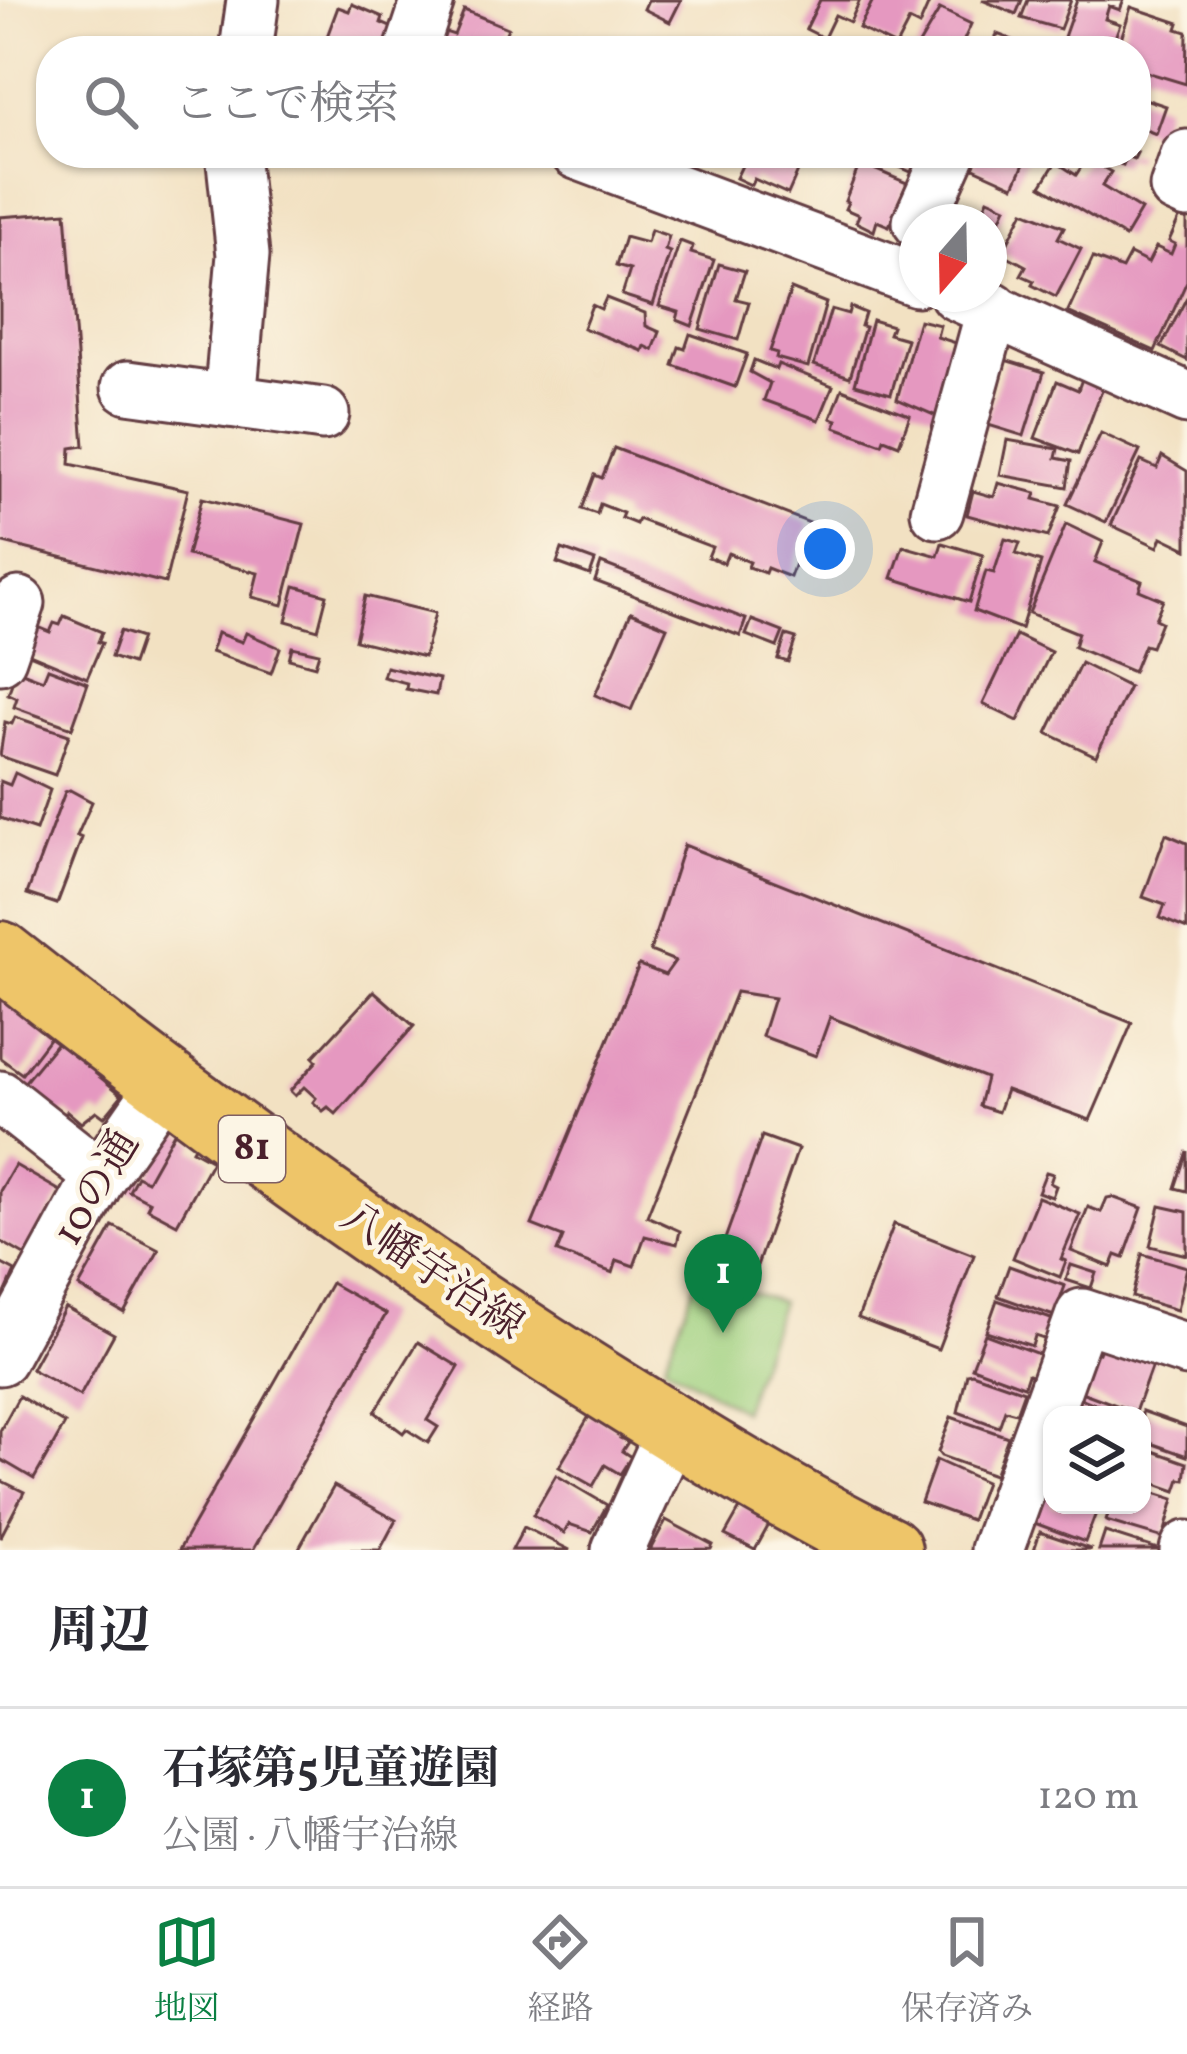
<!DOCTYPE html>
<html lang="ja">
<meta charset="utf-8">
<style>
:root{--surface:#fff;--page:#f7f7f7;--text:#2b2b33;--muted:#7c7c81;--line:#e1e1e2;--accent:#0b8043}
body{margin:0;font-family:Vollkorn,"Noto Serif JP",serif;background:var(--page);color:var(--text)}
.controls{position:absolute;right:36px;bottom:36px;display:grid;overflow:hidden;border-radius:24px;box-shadow:0 3px 9px #0004}
.controls button{width:108px;height:108px;display:grid;place-items:center;padding:0;border:0;border-bottom:3px solid var(--line);background:var(--surface);color:var(--text);font:60px sans-serif}
.compass{position:absolute;left:899px;top:204px;width:108px;height:108px;border-radius:50%;background:var(--surface);box-shadow:0 3px 9px #0004;rotate:200deg}
.you{position:absolute;left:825px;top:549px;width:42px;height:42px;margin:-30px;border:9px solid #fff;border-radius:50%;background:#1a73e8;box-shadow:0 0 0 18px #1a73e833}
.badge{display:grid;place-items:center;width:78px;height:78px;border-radius:50%;background:var(--accent);color:#fff;font-size:39px;font-weight:700}
.pin{position:absolute;translate:-50% -99px;filter:drop-shadow(0 3px 6px #0008)}
.pin::after{content:'';position:absolute;top:63px;width:42px;height:36px;background:inherit;clip-path:polygon(0 0,100% 0,50% 100%)}
.list{margin:0;padding:0;list-style:none}
h2{display:flex;justify-content:space-between;align-items:center;height:156px;margin:0;padding:0 48px;font-size:51px}
h2 small{font-size:39px;font-weight:400;color:var(--muted)}
.list li{display:grid;grid-template-columns:78px 1fr auto;gap:36px;align-items:center;box-sizing:border-box;height:180px;padding:0 48px;border-top:3px solid var(--line)}
.list b{display:block;font-size:45px;white-space:nowrap}
.list p{margin:0;font-size:39px;white-space:nowrap;color:var(--muted)}
.list em{font-size:39px;font-style:normal;color:var(--muted)}
.icon{flex:none;width:66px;height:66px;fill:none;stroke:currentColor;stroke-width:2;stroke-linecap:round;stroke-linejoin:round}
.map{position:relative;flex:none;width:1187px;height:1550px;overflow:hidden}
.search{position:absolute;background:var(--surface);box-shadow:0 3px 9px #0004;left:36px;right:36px;top:36px;height:132px;display:flex;align-items:center;gap:30px;box-sizing:border-box;padding:0 42px;border-radius:48px;color:var(--muted);font-size:45px}
.sheet{height:336px;background:var(--surface)}
nav{display:flex;justify-content:space-around;align-items:center;box-sizing:border-box;height:168px;border-top:3px solid var(--line);background:var(--surface);font-size:33px;color:var(--muted)}
nav a{display:grid;justify-items:center;gap:6px}
nav .on{color:var(--accent)}
.map>svg:first-child{display:block}
.green{fill:#9fd07f;stroke:#747855;stroke-width:3}
.building{fill:#e598c0}
.lines{fill:none;stroke-linecap:round;stroke-linejoin:round}
.minor-casing{stroke:#633c42;stroke-width:57}
.primary-casing{stroke:#633c42;stroke-width:72}
.minor{stroke:#fff;stroke-width:51}
.primary{stroke:#eec569;stroke-width:66}
.labels{text-anchor:middle;dominant-baseline:central;stroke-width:9;stroke-linejoin:round;paint-order:stroke}
.shield{fill:#fcf5e5;stroke:#7f5f63;stroke-width:3}
.shield-label{font-size:39px;font-weight:bold;fill:#4a1f2b}
.street-label{font-size:42px;fill:#4a1f2b;stroke:#fcf5e5}
</style>
<div class="map">
<svg width="1187" height="1550" viewBox="0 0 1187 1550">
<rect width="100%" height="100%" fill="#fcf5e5"/>
<filter id="ink" filterUnits="userSpaceOnUse"><feTurbulence type="fractalNoise" baseFrequency=".00833" numOctaves="2"/><feDisplacementMap in="SourceGraphic" scale="24" xChannelSelector="R" yChannelSelector="G"/><feConvolveMatrix kernelMatrix="1 2 1 2 8 2 1 2 1" color-interpolation-filters="sRGB"/></filter>
<filter id="wash" filterUnits="userSpaceOnUse"><feTurbulence type="fractalNoise" baseFrequency=".004" numOctaves="4" result="noise"/><feDisplacementMap in="SourceGraphic" scale="48" xChannelSelector="R" yChannelSelector="G"/><feGaussianBlur stdDeviation="2.7" result="paint"/><feColorMatrix in="noise" values="0 0 0 0 0 0 0 0 0 0 0 0 0 0 0 0 0 1.4 0 .05"/><feComposite in="paint" operator="in"/></filter>
<g filter="url(#wash)">
<rect width="100%" height="100%" fill="#f2e1c2"/>
<!-- green -->
<polygon class="green" points="698,1275 781,1302 742,1411 664,1364"/>
<g id="blocks">
<!-- building -->
<g class="building">
<polygon points="648,0 681,0 670,22 644,9"/>
<polygon points="820,0 860,0 850,22 835,15 824,38 806,29"/>
<polygon points="873,0 922,0 929,3 919,26 909,21 896,46 859,28"/>
<polygon points="982,0 1022,0 1016,14"/>
<polygon points="1028,0 1071,0 1060,29 1021,18"/>
<polygon points="1077,0 1124,0 1120,10 1109,6 1105,19 1120,24 1110,51 1091,51 1064,37"/>
<polygon points="352,4 383,17 381,23 393,28 384,51 348,51 325,42 338,7 349,11"/>
<polygon points="1131,7 1179,23 1177,29 1187,32 1186,84 1136,69 1136,51 1117,51"/>
<polygon points="940,9 971,24 959,51 915,51"/>
<polygon points="464,10 508,28 498,51 437,51 445,32 454,35"/>
<polygon points="631,34 655,45 653,51 623,51"/>
<polygon points="997,34 1021,43 1032,51 991,51"/>
<polygon points="529,39 557,51 517,51 521,40 527,43"/>
<polygon points="1136,96 1166,106 1156,134 1136,126"/>
<polygon points="748,153 806,153 788,194 754,179 751,185 736,178"/>
<polygon points="887,153 919,153 911,172 884,160"/>
<polygon points="979,153 1029,153 1014,186 972,167"/>
<polygon points="1090,153 1137,153 1134,159 1126,156 1123,165"/>
<polygon points="1087,158 1111,172 1102,186 1141,210 1125,237 1041,186 1056,162 1076,175"/>
<polygon points="860,163 907,183 889,226 877,221 874,231 856,222 859,215 845,209 848,202 845,201"/>
<polygon points="988,199 1006,207 989,245 989,222 951,222 959,205 981,214"/>
<polygon points="1183,210 1187,212 1187,281 1155,351 1068,312 1093,258 1122,269 1130,254 1148,263 1156,247 1171,254 1175,244 1169,241"/>
<polygon points="1024,211 1064,227 1058,238 1081,249 1056,297 1032,285 1034,281 1021,275 1026,266 1002,253"/>
<polygon points="66,212 84,446 71,448 70,464 188,490 165,583 0,542 0,217"/>
<polygon points="651,230 669,236 665,250 670,252 653,305 622,295 630,270 616,266 625,237 647,243"/>
<polygon points="680,241 693,246 691,253 714,260 692,326 677,320 679,312 659,306"/>
<polygon points="719,264 745,271 736,299 749,302 738,340 700,329"/>
<polygon points="791,289 826,303 808,367 776,358 777,353 770,351"/>
<polygon points="1187,297 1187,360 1161,347"/>
<polygon points="606,298 645,313 646,326 660,332 653,350 645,346 643,351 583,328 592,305 601,309"/>
<polygon points="850,307 865,313 861,326 865,327 850,377 814,365 831,309 848,314"/>
<polygon points="872,320 892,326 889,334 907,339 891,394 855,384"/>
<polygon points="919,320 940,325 937,337 956,343 936,416 897,399"/>
<polygon points="690,334 747,354 735,387 673,365 679,347 685,349"/>
<polygon points="754,360 776,369 778,364 833,386 819,420 764,400 770,383 750,372"/>
<polygon points="1005,360 1044,372 1024,436 985,424"/>
<polygon points="1082,379 1103,387 1078,454 1035,438 1057,381 1078,390"/>
<polygon points="842,389 910,415 899,445 884,439 882,444 835,427 837,420 831,418"/>
<polygon points="1101,433 1140,451 1106,522 1067,504"/>
<polygon points="1007,440 1058,449 1056,458 1071,461 1067,487 1000,475"/>
<polygon points="614,448 810,523 790,577 767,568 765,573 748,567 750,562 728,553 724,563 708,557 712,547 638,519 636,524 621,518 623,513 600,504 597,514 582,509 595,475 602,478"/>
<polygon points="1162,456 1187,471 1187,549 1162,537 1158,547 1111,525 1141,461 1157,468"/>
<polygon points="998,483 1036,493 1034,499 1060,506 1048,537 967,515 973,491 994,497"/>
<polygon points="202,498 304,524 283,605 252,597 258,573 187,555"/>
<polygon points="1066,524 1103,542 1095,562 1142,581 1139,590 1163,600 1155,619 1161,622 1151,647 1144,645 1133,672 1074,647 1078,633 1029,613"/>
<polygon points="1005,539 1020,543 1016,554 1041,562 1021,629 974,611 986,571 994,573"/>
<polygon points="942,543 983,555 969,602 892,578 903,546 938,556"/>
<polygon points="562,549 595,561 590,575 557,563"/>
<polygon points="601,563 746,619 740,636 595,581"/>
<polygon points="295,586 327,595 318,630 286,621"/>
<polygon points="365,596 435,613 424,657 355,640"/>
<polygon points="631,612 667,627 631,710 595,695"/>
<polygon points="64,616 102,632 98,642 102,643 87,678 22,651 33,625 50,632 54,623 60,625"/>
<polygon points="752,620 783,632 777,647 746,635"/>
<polygon points="120,631 141,638 132,664 111,657"/>
<polygon points="217,633 242,642 246,633 280,648 271,673 211,652"/>
<polygon points="786,635 796,638 788,662 778,659"/>
<polygon points="1016,635 1051,652 1018,721 983,704"/>
<polygon points="292,647 319,653 315,666 289,659"/>
<polygon points="1081,663 1129,687 1096,756 1047,733"/>
<polygon points="386,667 439,679 436,695 406,689 407,683 383,677"/>
<polygon points="48,668 88,683 72,728 14,707 17,698 8,694 17,670 43,680"/>
<polygon points="15,717 69,735 55,775 0,756 5,722 12,724"/>
<polygon points="15,773 50,790 36,830 0,818 0,781 10,785"/>
<polygon points="70,790 92,802 77,836 82,838 57,904 27,894 65,792"/>
<polygon points="1166,834 1187,843 1187,929 1160,918 1165,905 1143,897"/>
<polygon points="684,845 1132,1023 1090,1120 1006,1090 998,1112 979,1106 986,1078 830,1017 816,1056 762,1036 774,998 736,992 647,1216 680,1231 677,1244 645,1236 634,1266 617,1260 613,1273 557,1252 563,1237 532,1225 639,965 665,975 675,961 650,951"/>
<polygon points="374,991 414,1026 336,1114 328,1107 323,1111 313,1102 316,1098 304,1087 295,1096 290,1091 317,1061 313,1057"/>
<polygon points="0,997 54,1032 22,1074 0,1058"/>
<polygon points="64,1034 99,1071 96,1074 122,1095 104,1117 96,1111 81,1123 67,1111 64,1115 56,1112 23,1084"/>
<polygon points="175,1131 196,1143 192,1150 212,1161 177,1224 147,1208 150,1202 129,1191 137,1176 147,1181"/>
<polygon points="762,1136 798,1149 752,1280 715,1267"/>
<polygon points="1187,1151 1187,1191 1175,1188"/>
<polygon points="15,1165 62,1192 26,1256 0,1241 0,1191"/>
<polygon points="1046,1172 1053,1174 1050,1183 1056,1186 1052,1197 1038,1192"/>
<polygon points="1038,1197 1080,1214 1061,1259 1066,1261 1060,1277 1013,1258"/>
<polygon points="1112,1197 1142,1208 1124,1258 1116,1255 1111,1267 1071,1251 1088,1207 1101,1212 1107,1198"/>
<polygon points="1160,1206 1187,1212 1187,1255 1150,1246"/>
<polygon points="894,1224 974,1255 938,1349 858,1318"/>
<polygon points="113,1226 159,1250 124,1313 79,1287"/>
<polygon points="1142,1254 1187,1267 1177,1310 1132,1297"/>
<polygon points="0,1263 15,1271 0,1305"/>
<polygon points="1071,1265 1096,1273 1091,1288 1066,1280"/>
<polygon points="1009,1266 1065,1286 1054,1316 998,1296"/>
<polygon points="331,1283 386,1314 253,1550 179,1550"/>
<polygon points="997,1300 1054,1320 1047,1340 1035,1336 1032,1346 986,1331"/>
<polygon points="65,1307 114,1334 80,1396 31,1369"/>
<polygon points="985,1334 1041,1355 1034,1376 1028,1374 1024,1386 972,1367"/>
<polygon points="418,1342 459,1367 427,1420 438,1427 428,1443 406,1429 403,1433 375,1412"/>
<polygon points="1103,1342 1155,1357 1135,1412 1073,1389 1088,1349 1099,1353"/>
<polygon points="972,1373 1024,1391 1016,1413 1005,1410 999,1427 958,1412 967,1374"/>
<polygon points="1070,1394 1122,1415 1063,1415"/>
<polygon points="19,1396 65,1424 34,1479 0,1459 0,1431"/>
<polygon points="1142,1411 1187,1427 1187,1456 1142,1440"/>
<polygon points="591,1413 623,1432 620,1438 628,1442 622,1451 631,1457 620,1474 605,1465 593,1486 559,1467"/>
<polygon points="951,1417 1008,1437 994,1475 941,1456 938,1452"/>
<polygon points="1142,1447 1187,1463 1185,1480 1180,1479 1176,1491 1142,1479"/>
<polygon points="936,1460 985,1482 971,1520 921,1502"/>
<polygon points="556,1475 607,1505 592,1532 569,1524 564,1533 533,1515"/>
<polygon points="0,1480 24,1492 0,1538"/>
<polygon points="1040,1485 1052,1489 1052,1505 1099,1505 1085,1542 1032,1522"/>
<polygon points="334,1486 396,1520 380,1550 298,1550"/>
<polygon points="1142,1489 1174,1499 1163,1538 1106,1521 1111,1505 1142,1505"/>
<polygon points="742,1505 771,1521 755,1550 725,1535"/>
<polygon points="666,1520 713,1545 711,1549 650,1550"/>
<polygon points="524,1527 570,1550 512,1550"/>
<polygon points="1040,1532 1090,1549 1089,1550 1034,1550"/>
<polygon points="1105,1532 1158,1549 1158,1550 1099,1550"/>
</g>
</g>
</g>
<g filter="url(#ink)">
<use href="#blocks" fill-opacity="0" stroke="#633c42" stroke-width="3"/>
<g class="lines">
<!-- minor casing -->
<g class="minor-casing">
<g id="minor">
<polyline points="246,51 253,0"/>
<polyline points="411,51 428,0"/>
<polyline points="577,153 917,280"/>
<polyline points="1187,156 1176,187 1187,192"/>
<polyline points="919,222 950,153"/>
<polyline points="956,294 1187,398"/>
<polyline points="128,387 230,401 243,255 232,153"/>
<polyline points="230,401 323,414"/>
<polyline points="937,512 993,308"/>
<polyline points="0,658 19,603"/>
<polyline points="0,1097 100,1176"/>
<polyline points="0,1359 100,1176 164,1084"/>
<polyline points="618,1550 673,1429"/>
<polyline points="997,1550 1082,1315 1187,1350"/>
<polyline points="1186,1550 1187,1547"/>
</g>
</g>
<!-- primary casing -->
<g class="primary-casing">
<path id="primary" d="M0 955C197 1110 398 1257 611 1390 702 1447 793 1503 888 1550"/>
</g>
<!-- minor -->
<use href="#minor" class="minor"/>
<!-- primary -->
<use href="#primary" class="primary"/>
</g>
</g>
<g class="labels">
<!-- shield labels -->
<rect class="shield" x="219" y="1116" width="66" height="66" rx="9"/>
<g class="shield-label">
<text x="252" y="1149">81</text>
</g>
<!-- street labels -->
<g class="street-label">
<text transform="translate(98 1189) rotate(-59)">10の通</text>
<text transform="translate(431 1273) rotate(34)">八幡宇治線</text>
</g>
</g>
</svg>
<div class="controls">
<button><svg class="icon" aria-label="layers" viewBox="0 0 24 24"><path d="M12 4l9 5-9 5-9-5zM3 14l9 5 9-5"/></svg></button>
</div>
<svg class="compass" viewBox="-18 -18 36 36"><path d="M0-13l5 13h-10z" fill="#e53935"/><path d="M0 13l5-13h-10z" fill="#7c7c81"/></svg>
<div class="you"></div>
<div class="pin badge" style="left:723px;top:1333px">1</div>
<div class="search"><svg class="icon" aria-label="search" viewBox="0 0 24 24"><circle cx="10" cy="10" r="6"/><path d="M15 15l6 6"/></svg>ここで検索</div>
</div>
<section class="sheet">
<h2>周辺<small></small></h2>
<ul class="list">
<li><span class="badge">1</span><div><b>石塚第5児童遊園</b><p>公園 · 八幡宇治線</p></div><em>120 m</em></li>
</ul>
</section>
<nav>
<a class="on"><svg class="icon" aria-label="map" viewBox="0 0 24 24"><path d="M3 6l6-2 6 2 6-2v14l-6 2-6-2-6 2zM9 4v14M15 6v14"/></svg>地図</a>
<a><svg class="icon" aria-label="directions" viewBox="0 0 24 24"><path d="M12 3l9 9-9 9-9-9zM9 14v-3h6M13 9l2 2-2 2"/></svg>経路</a>
<a><svg class="icon" aria-label="saved" viewBox="0 0 24 24"><path d="M7 4h10v16l-5-4-5 4z"/></svg>保存済み</a>
</nav>
